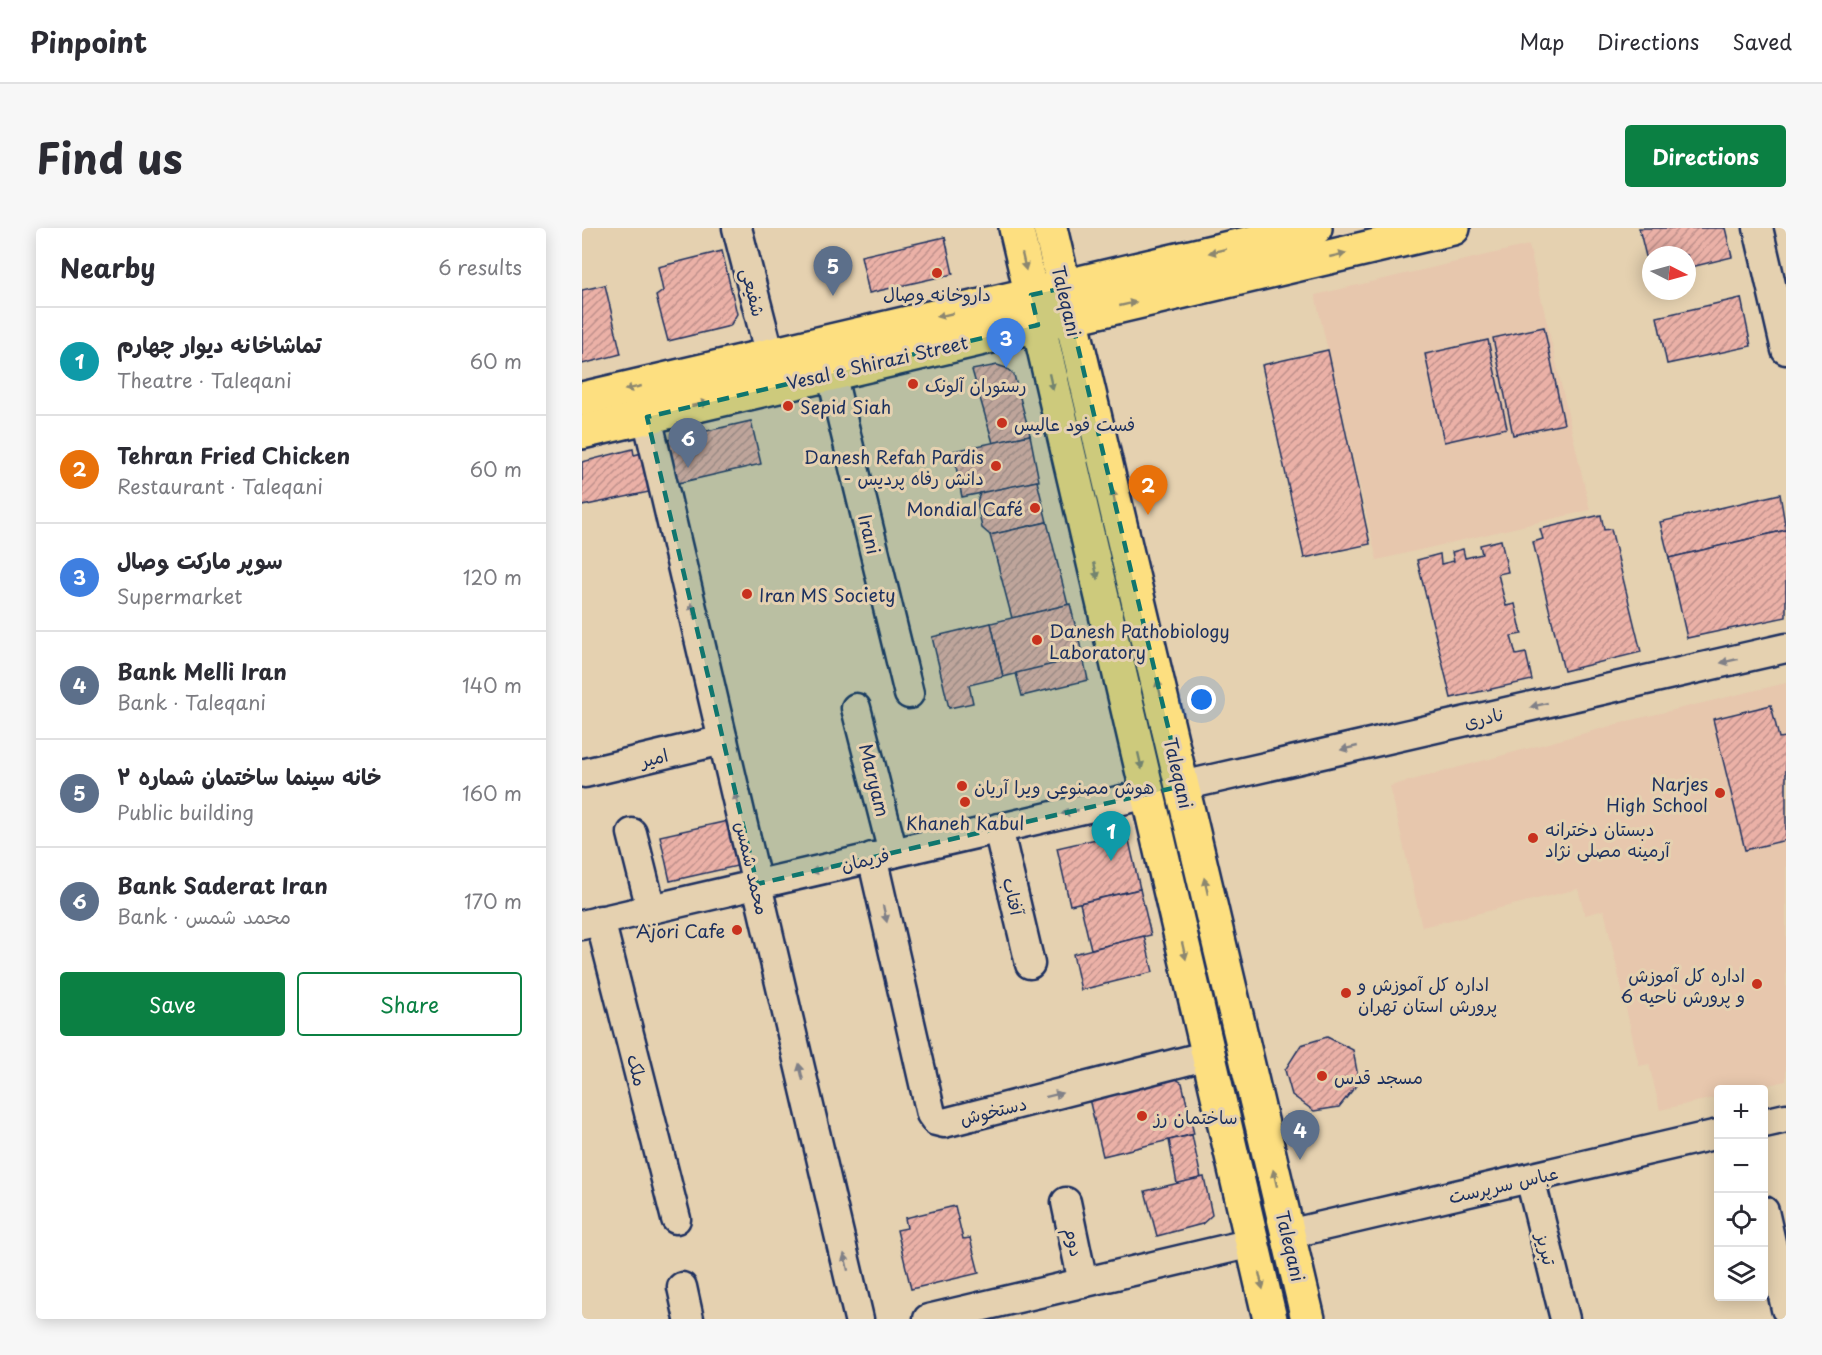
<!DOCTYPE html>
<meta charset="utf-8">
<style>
:root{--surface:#fff;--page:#f7f7f7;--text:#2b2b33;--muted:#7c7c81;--line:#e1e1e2;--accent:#0b8043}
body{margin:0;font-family:"Playpen Sans","Playpen Sans Arabic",sans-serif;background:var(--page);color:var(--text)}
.controls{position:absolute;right:18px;bottom:18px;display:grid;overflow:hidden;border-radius:6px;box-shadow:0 3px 15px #0003}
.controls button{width:54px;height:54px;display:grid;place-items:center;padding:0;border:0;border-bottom:2px solid var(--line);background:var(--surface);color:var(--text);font:30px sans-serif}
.compass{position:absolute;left:1060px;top:18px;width:54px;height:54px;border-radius:50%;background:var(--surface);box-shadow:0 3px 15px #0003;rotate:96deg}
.you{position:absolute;left:620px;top:472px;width:21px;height:21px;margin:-15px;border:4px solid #fff;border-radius:50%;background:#1a73e8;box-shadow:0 0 0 9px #1a73e833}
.badge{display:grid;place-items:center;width:39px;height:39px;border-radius:50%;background:var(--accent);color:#fff;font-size:20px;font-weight:700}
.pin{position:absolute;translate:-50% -50px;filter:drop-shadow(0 2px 3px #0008)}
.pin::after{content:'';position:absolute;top:32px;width:21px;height:18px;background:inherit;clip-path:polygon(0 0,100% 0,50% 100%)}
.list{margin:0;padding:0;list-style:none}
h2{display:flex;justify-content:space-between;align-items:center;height:78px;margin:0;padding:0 24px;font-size:26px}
h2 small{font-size:20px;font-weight:400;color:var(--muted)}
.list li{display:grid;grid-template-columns:39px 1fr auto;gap:18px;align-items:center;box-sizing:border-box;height:108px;padding:0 24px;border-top:2px solid var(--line)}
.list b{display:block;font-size:22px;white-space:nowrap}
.list p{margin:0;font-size:20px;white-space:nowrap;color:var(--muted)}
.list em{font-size:20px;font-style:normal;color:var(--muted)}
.actions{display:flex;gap:12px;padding:18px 24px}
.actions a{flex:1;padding:14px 0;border:2px solid var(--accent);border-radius:6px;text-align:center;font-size:21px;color:var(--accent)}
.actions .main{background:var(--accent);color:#fff}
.icon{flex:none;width:33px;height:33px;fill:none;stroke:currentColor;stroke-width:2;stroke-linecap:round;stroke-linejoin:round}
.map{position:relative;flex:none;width:1204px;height:1091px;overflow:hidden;border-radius:6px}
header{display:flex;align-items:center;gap:36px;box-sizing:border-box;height:84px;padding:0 30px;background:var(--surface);border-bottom:2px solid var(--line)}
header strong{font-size:28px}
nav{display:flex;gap:33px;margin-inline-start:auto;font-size:21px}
.intro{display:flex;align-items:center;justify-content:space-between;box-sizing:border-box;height:144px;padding:0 36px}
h1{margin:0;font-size:42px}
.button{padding:15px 27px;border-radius:6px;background:var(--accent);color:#fff;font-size:21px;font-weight:700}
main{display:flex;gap:36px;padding:0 36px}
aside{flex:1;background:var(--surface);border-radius:6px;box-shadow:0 3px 15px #0003}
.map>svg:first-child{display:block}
.built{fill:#e7c7ad}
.building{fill:url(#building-hatch);stroke:#1b2f5e;stroke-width:1.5}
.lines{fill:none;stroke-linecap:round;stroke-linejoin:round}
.minor-casing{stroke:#1b2f5e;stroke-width:33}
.major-casing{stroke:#1b2f5e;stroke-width:38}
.minor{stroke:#e5d1b0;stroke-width:28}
.major{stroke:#fddf80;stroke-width:33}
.oneway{fill:#8c876f}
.oneway2{fill:#808087}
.marked{fill:#0f766e;fill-opacity:0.2;stroke:#0f766e;stroke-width:4.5;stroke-dasharray:12 8;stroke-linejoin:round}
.poi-dot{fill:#c8321e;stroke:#e5d1b0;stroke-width:2}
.labels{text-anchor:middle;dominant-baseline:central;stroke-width:6;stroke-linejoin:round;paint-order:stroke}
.street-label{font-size:18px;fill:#1b2f5e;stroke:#e5d1b0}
.poi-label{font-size:18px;fill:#1b2f5e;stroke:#e5d1b0;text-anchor:start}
</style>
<header>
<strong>Pinpoint</strong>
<nav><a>Map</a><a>Directions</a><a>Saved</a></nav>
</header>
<div class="intro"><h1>Find us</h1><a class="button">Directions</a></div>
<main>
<aside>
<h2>Nearby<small>6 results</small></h2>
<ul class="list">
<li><span class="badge" style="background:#0f9aa8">1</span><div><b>تماشاخانه دیوار چهارم</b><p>Theatre · Taleqani</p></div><em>60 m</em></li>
<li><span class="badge" style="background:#e8710a">2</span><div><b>Tehran Fried Chicken</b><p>Restaurant · Taleqani</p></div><em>60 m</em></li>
<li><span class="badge" style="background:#3f7fe0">3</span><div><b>سوپر مارکت وصال</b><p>Supermarket</p></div><em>120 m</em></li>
<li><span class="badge" style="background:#5c6f8a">4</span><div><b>Bank Melli Iran</b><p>Bank · Taleqani</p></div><em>140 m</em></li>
<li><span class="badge" style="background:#5c6f8a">5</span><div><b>خانه سینما ساختمان شماره ۲</b><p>Public building</p></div><em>160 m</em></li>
<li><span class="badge" style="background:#5c6f8a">6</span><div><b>Bank Saderat Iran</b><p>Bank · محمد شمس</p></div><em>170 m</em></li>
</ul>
<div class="actions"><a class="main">Save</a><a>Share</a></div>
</aside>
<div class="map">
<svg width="1204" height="1091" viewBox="0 0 1204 1091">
<defs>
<pattern id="building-hatch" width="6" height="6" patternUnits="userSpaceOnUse" patternTransform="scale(1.5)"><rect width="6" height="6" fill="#ebb1a7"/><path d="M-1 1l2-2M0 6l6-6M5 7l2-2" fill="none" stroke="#be908b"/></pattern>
</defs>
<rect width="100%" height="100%" fill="#e5d1b0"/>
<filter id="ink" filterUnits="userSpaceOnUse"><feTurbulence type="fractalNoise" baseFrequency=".0167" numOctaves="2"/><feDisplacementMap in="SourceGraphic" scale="12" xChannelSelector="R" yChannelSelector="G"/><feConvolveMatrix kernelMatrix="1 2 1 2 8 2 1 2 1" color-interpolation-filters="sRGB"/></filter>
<g filter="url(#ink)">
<!-- built -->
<g class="built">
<polygon points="947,17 1008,282 795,332 733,67"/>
<polygon points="1204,455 1204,853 1169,861 1136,862 1136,869 1078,882 1067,836 1057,838 1022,682 1003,687 996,661 840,699 808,558 1054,491"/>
</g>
<!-- building -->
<g class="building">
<polygon points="1057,0 1143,0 1150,29 1105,40 1105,27 1069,27 1069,49"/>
<polygon points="363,9 371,46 287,65 279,28"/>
<polygon points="140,23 155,86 148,98 86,113 74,68 81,63 76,39"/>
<polygon points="23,57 39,126 0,136 0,62"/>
<polygon points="1159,70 1169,118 1085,136 1075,89"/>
<polygon points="962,99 982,196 931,207 911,110"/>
<polygon points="906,112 925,200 862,214 843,126"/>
<polygon points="746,122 788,316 722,330 680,137"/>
<polygon points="415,137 424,140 432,147 448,207 411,215 390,142"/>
<polygon points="169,193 179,236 96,255 85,212"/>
<polygon points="448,207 457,253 380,269 371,223"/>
<polygon points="51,221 52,227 60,225 67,264 0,278 0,234"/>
<polygon points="455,253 465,294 408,307 400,300 395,274 398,265"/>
<polygon points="1198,266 1204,302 1087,330 1078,294"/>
<polygon points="1019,287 1022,302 1029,301 1059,424 982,443 951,314 961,311 958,301"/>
<polygon points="465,294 486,377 430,390 408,307"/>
<polygon points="1204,302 1204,389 1105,410 1087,330"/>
<polygon points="919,312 926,344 916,346 924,378 933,376 940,406 929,408 934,427 944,425 950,452 869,470 835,332 858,326 859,336 872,333 870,324 881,321 883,330 900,326 898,317"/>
<polygon points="488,376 501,429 421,449 409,395"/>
<polygon points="409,395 421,449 387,457 391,475 367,480 350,409"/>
<polygon points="501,429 506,452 440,468 434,445"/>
<polygon points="1189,477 1197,510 1204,509 1204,612 1163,622 1131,491"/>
<polygon points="146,593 155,638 88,653 78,608"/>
<polygon points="545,604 558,661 488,677 475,620"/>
<polygon points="558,661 569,707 509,721 498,675"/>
<polygon points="562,708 571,744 499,762 491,726"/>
<polygon points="745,809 771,822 777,854 757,879 732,883 710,867 703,842 719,817"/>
<polygon points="591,849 600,855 612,906 521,928 507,871"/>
<polygon points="610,907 619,950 595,956 587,912"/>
<polygon points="622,949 630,987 620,996 575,1008 563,963"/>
<polygon points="373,978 381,1011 388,1010 397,1045 329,1061 315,1002 325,1000 323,990"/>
</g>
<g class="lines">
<!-- minor casing -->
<g class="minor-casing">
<g id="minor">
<polyline points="155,0 188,128"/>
<polyline points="1176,0 1204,122"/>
<polyline points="249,145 327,466"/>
<polyline points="65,189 277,1091"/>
<polyline points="274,480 311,625"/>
<polyline points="3,545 141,512"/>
<polyline points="600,558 1204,420"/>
<polyline points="416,600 448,736"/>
<polyline points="50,605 69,681"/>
<polyline points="290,629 349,886 354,893 362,895 627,827"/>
<polyline points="18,692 94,991"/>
<polyline points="0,697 566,566"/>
<polyline points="1182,895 1204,890"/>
<polyline points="948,950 983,1091"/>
<polyline points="484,974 501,1055"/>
<polyline points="1182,983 1204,1081"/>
<polyline points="706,1006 1136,906"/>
<polyline points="100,1059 107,1091"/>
<polyline points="346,1091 670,1015"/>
</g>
</g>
<!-- major casing -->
<g class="major-casing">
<g id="major">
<polyline points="434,0 688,1091"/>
<polyline points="468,0 726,1091"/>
<polyline points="0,171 733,0"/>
<polyline points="0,204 871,0"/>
</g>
</g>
<!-- minor -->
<use href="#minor" class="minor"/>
<!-- major -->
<use href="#major" class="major"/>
</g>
<!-- one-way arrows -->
<defs><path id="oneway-solid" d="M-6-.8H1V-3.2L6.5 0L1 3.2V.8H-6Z" transform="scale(1.5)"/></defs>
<g class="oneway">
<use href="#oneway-solid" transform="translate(635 23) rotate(167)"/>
<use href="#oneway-solid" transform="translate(756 27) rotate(-13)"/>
<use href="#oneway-solid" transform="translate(442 34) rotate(77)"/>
<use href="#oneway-solid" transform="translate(546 76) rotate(-13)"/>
<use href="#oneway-solid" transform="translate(363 87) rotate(167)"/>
<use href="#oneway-solid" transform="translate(469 154) rotate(77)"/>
<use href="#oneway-solid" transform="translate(51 160) rotate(167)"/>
<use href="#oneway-solid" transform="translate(118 176) rotate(-13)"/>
<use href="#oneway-solid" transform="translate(532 270) rotate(-103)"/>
<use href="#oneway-solid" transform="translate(514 343) rotate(77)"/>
<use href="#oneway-solid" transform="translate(577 460) rotate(-103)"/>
<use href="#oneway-solid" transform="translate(558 533) rotate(77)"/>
<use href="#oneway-solid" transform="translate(624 658) rotate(-103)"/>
<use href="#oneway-solid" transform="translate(602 723) rotate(77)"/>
<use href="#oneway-solid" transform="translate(693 950) rotate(-103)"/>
<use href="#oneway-solid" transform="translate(679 1053) rotate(77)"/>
</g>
<g class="oneway2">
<use href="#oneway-solid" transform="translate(111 383) rotate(-103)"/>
<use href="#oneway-solid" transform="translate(1147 433) rotate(167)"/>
<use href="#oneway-solid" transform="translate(957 477) rotate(167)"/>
<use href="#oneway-solid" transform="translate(767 520) rotate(167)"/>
<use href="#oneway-solid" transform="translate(155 573) rotate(-103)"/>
<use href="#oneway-solid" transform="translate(488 584) rotate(167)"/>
<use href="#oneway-solid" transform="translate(237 642) rotate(167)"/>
<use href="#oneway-solid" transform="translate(303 686) rotate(77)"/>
<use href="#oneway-solid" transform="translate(219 844) rotate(-103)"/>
<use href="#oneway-solid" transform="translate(472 867) rotate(-14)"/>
<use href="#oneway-solid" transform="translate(264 1034) rotate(-103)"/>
</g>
</g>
<!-- marked area -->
<path class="marked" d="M482 60 600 558 175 656 65 189 456 97 449 67Z"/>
<!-- markers -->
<g class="poi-dot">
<circle cx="355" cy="45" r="6"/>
<circle cx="331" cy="156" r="6"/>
<circle cx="206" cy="178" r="6"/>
<circle cx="420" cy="195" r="6"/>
<circle cx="414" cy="238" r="6"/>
<circle cx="453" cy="280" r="6"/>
<circle cx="165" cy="366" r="6"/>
<circle cx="455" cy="412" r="6"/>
<circle cx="380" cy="558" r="6"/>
<circle cx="1138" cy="565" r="6"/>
<circle cx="383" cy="574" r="6"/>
<circle cx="951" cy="610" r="6"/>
<circle cx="155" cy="702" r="6"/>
<circle cx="1175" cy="756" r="6"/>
<circle cx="764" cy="765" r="6"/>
<circle cx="740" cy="848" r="6"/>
<circle cx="560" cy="888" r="6"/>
</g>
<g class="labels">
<!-- street labels -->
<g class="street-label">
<text transform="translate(172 64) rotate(76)">شفیعی</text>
<text transform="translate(485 73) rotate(77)">Taleqani</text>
<text transform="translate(295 134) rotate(-13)">Vesal e Shirazi Street</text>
<text transform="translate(288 306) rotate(76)">Irani</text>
<text transform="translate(902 489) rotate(-13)">نادری</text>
<text transform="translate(72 529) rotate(-14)">امیر</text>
<text transform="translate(597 545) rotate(77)">Taleqani</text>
<text transform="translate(293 552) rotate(76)">Maryam</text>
<text transform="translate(283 631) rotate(-13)">فریمان</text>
<text transform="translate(171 640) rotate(77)">محمد شمس</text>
<text transform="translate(432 668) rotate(77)">آفتاب</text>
<text transform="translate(56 842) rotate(76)">ملک</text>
<text transform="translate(411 882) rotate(-14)">دستخوش</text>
<text transform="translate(921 956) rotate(-13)">عباس سرپرست</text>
<text transform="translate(493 1014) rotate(78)">دوم</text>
<text transform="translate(709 1018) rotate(77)">Taleqani</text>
<text transform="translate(965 1021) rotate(76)">تبریز</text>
</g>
<!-- poi labels -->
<g class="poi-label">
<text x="355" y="65" text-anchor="middle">داروخانه وصال</text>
<text x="343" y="156">رستوران آلونک</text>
<text x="218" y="178">Sepid Siah</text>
<text x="432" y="195">فست فود عالیس</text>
<text x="402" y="228" text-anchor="end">Danesh Refah Pardis<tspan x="402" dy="21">- دانش رفاه پردیس</tspan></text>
<text x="441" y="280" text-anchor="end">Mondial Café</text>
<text x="177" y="366">Iran MS Society</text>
<text x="467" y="402">Danesh Pathobiology<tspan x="467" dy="21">Laboratory</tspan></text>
<text x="1126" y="555" text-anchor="end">Narjes<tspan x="1126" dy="21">High School</tspan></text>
<text x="392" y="558">هوش مصنوعی ویرا آریان</text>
<text x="383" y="594" text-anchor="middle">Khaneh Kabul</text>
<text x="963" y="600">دبستان دخترانه<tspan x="963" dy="21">آرمینه مصلی نژاد</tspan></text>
<text x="143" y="702" text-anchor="end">Ajori Cafe</text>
<text x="1163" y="746" text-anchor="end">اداره کل آموزش<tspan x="1163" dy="21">و پرورش ناحیه 6</tspan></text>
<text x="776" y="755">اداره کل آموزش و<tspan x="776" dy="21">پرورش استان تهران</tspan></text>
<text x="752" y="848">مسجد قدس</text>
<text x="572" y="888">ساختمان رز</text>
</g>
</g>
</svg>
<div class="controls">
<button>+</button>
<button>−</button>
<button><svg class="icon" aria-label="locate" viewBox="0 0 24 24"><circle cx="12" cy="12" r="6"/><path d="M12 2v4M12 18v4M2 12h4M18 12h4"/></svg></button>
<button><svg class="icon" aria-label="layers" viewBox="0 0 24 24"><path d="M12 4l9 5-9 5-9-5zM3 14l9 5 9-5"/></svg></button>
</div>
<svg class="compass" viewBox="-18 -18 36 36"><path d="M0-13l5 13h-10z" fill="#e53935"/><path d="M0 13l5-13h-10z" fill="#7c7c81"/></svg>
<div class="you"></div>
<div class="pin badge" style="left:529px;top:633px;background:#0f9aa8">1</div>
<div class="pin badge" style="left:566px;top:287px;background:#e8710a">2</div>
<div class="pin badge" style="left:424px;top:140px;background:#3f7fe0">3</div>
<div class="pin badge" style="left:718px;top:932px;background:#5c6f8a">4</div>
<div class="pin badge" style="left:251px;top:68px;background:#5c6f8a">5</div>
<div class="pin badge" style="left:106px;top:240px;background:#5c6f8a">6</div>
</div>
</main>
